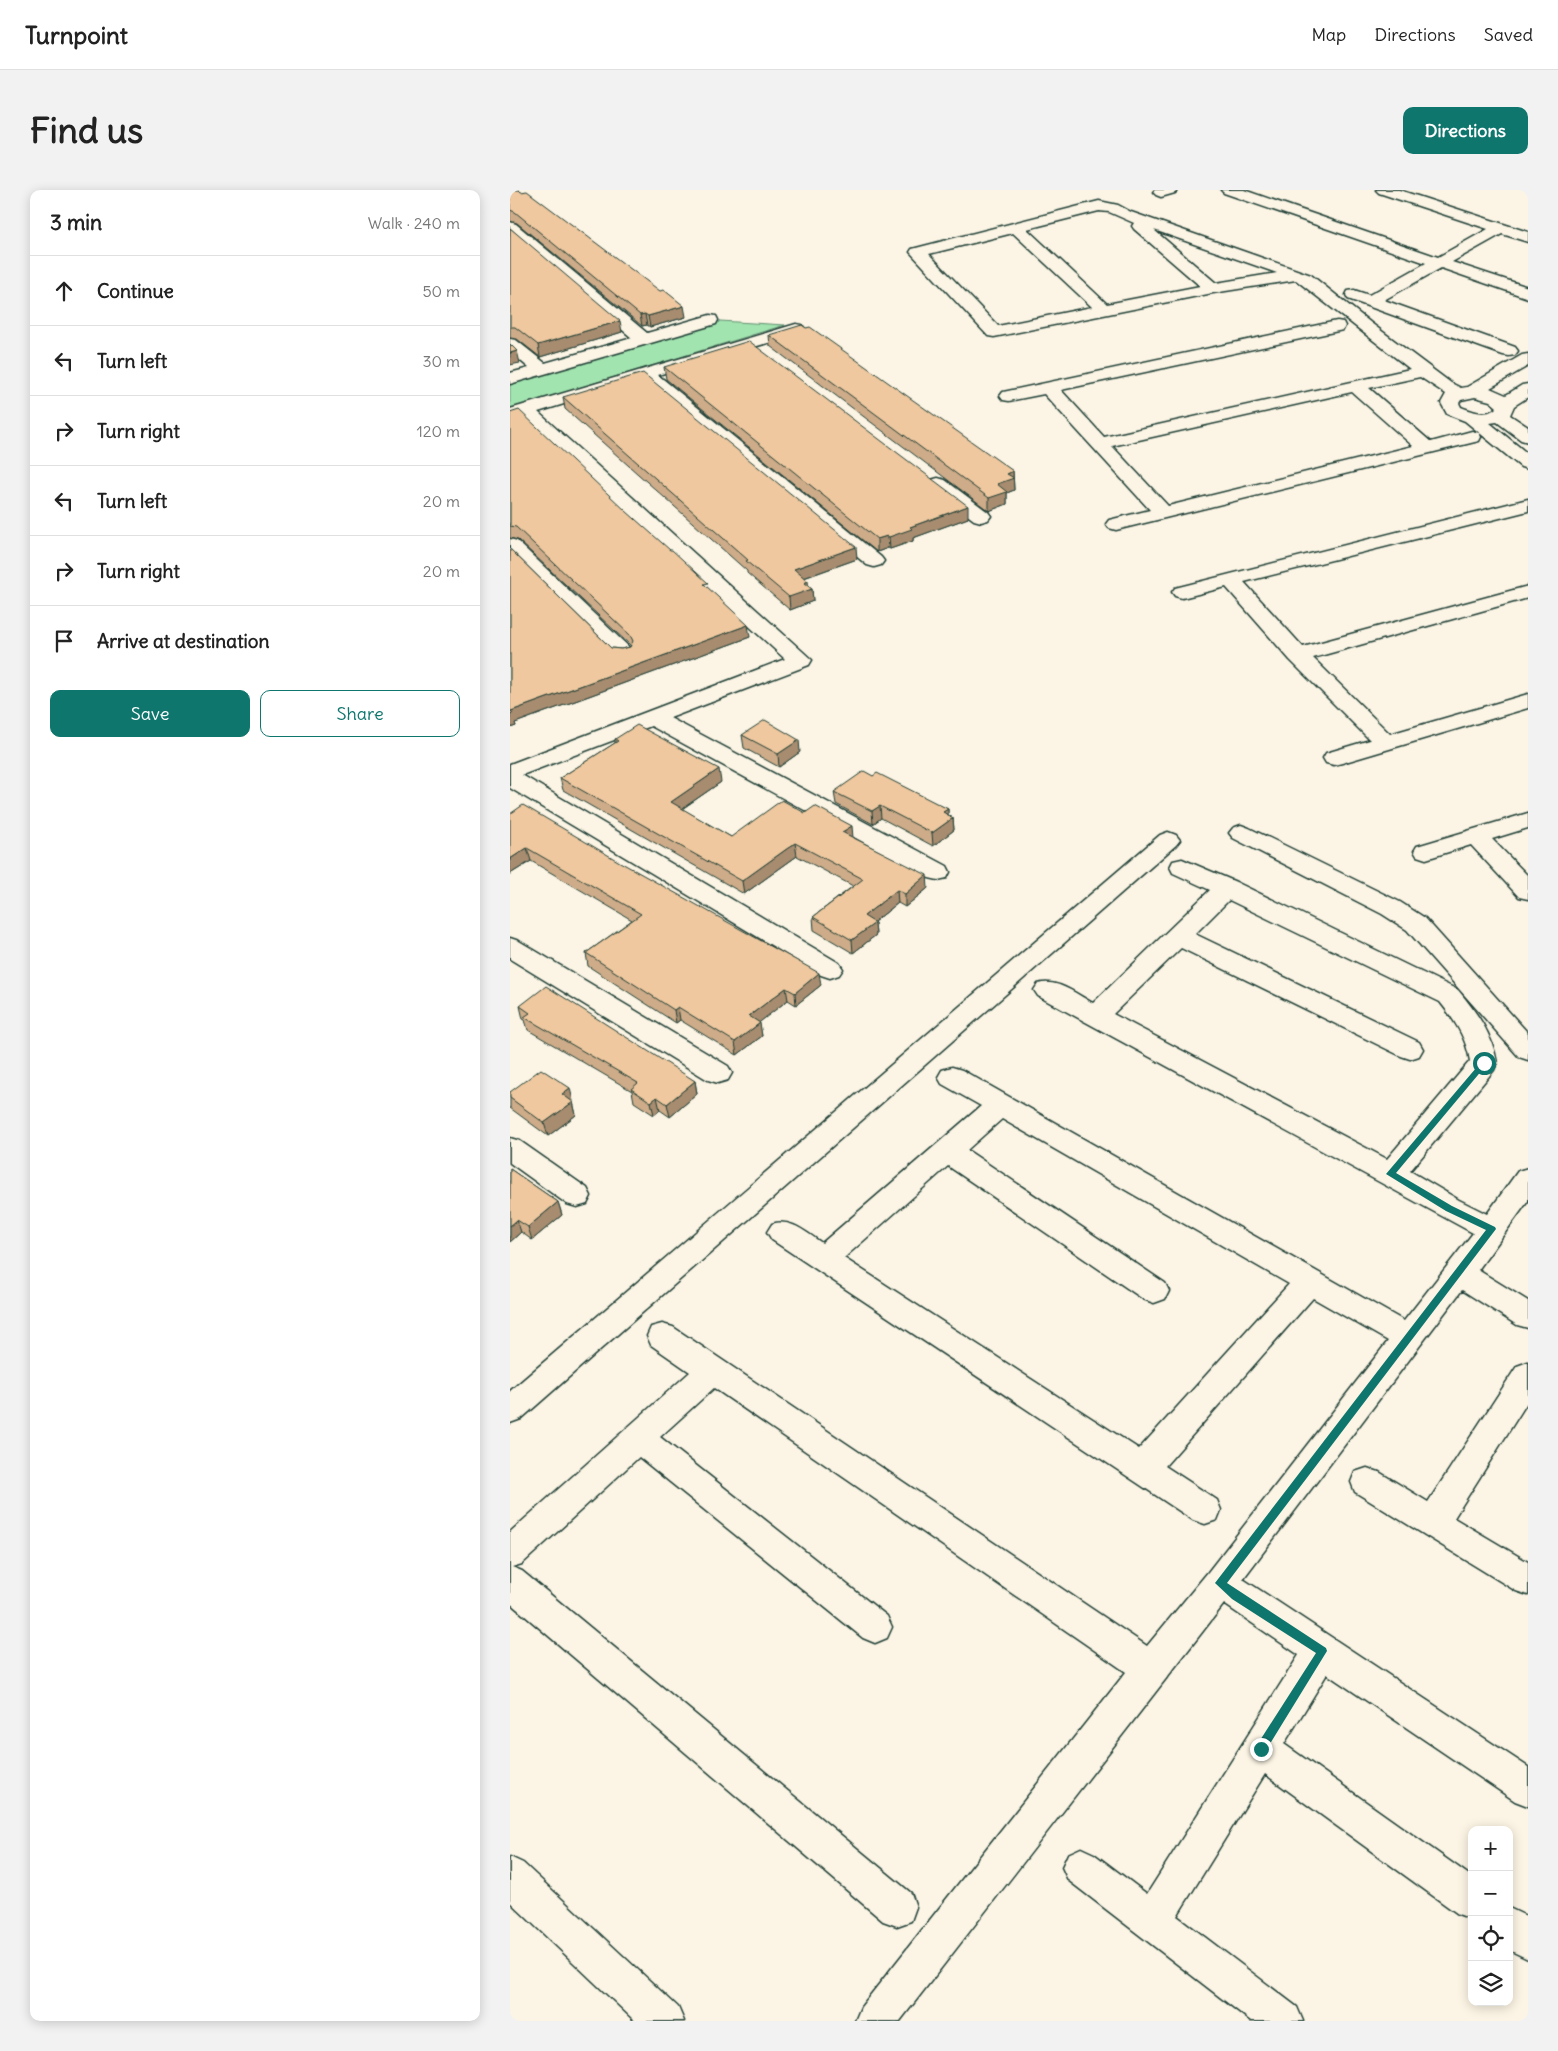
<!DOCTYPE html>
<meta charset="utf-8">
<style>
:root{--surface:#fff;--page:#f2f2f2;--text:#222;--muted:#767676;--line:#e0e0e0;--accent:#0f766e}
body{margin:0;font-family:Delius,sans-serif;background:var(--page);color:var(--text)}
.controls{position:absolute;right:15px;bottom:15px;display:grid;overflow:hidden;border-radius:10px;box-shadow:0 2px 12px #0003}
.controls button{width:45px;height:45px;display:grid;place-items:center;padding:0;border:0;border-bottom:1px solid var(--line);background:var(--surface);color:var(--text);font:25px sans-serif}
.stop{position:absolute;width:15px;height:15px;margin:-11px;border:4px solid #0f766e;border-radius:50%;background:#fff}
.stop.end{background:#0f766e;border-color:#fff;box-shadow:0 1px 5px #0008}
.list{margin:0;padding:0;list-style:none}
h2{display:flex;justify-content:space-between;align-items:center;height:65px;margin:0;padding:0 20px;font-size:21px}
h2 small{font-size:16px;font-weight:400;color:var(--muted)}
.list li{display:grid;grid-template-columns:32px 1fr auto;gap:15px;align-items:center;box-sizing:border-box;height:70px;padding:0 20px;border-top:1px solid var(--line)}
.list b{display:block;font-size:19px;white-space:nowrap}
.list em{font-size:16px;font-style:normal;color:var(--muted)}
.actions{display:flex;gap:10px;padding:15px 20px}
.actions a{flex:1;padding:11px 0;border:1px solid var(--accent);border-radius:10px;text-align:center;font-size:18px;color:var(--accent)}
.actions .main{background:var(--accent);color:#fff}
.icon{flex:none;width:28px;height:28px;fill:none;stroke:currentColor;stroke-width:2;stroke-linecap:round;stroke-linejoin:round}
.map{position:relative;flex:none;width:1018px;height:1831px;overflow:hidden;border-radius:10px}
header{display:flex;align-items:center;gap:30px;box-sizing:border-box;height:70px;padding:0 25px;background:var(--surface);border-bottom:1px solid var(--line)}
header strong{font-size:24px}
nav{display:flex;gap:28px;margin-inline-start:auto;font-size:18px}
.intro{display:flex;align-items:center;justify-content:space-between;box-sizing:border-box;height:120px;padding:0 30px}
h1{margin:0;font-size:35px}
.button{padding:12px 22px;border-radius:10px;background:var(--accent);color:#fff;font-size:18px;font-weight:700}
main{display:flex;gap:30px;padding:0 30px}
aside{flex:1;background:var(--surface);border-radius:10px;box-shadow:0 2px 12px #0003}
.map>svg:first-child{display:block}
.green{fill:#a2e4af;stroke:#609072}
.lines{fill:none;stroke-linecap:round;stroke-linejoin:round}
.street-casing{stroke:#1f3d34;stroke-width:3}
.street{fill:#fcf5e5;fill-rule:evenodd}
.wall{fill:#ceac89;stroke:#1f3d34}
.shaded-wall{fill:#a78c6f;stroke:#1f3d34}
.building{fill:#efc89f;stroke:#1f3d34}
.route{fill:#0f766e}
</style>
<header>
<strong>Turnpoint</strong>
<nav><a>Map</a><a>Directions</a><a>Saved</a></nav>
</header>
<div class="intro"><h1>Find us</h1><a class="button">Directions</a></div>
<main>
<aside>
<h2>3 min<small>Walk · 240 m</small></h2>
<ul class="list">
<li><svg class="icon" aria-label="ahead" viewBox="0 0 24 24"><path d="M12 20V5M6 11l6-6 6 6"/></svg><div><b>Continue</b></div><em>50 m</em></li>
<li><svg class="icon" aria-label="left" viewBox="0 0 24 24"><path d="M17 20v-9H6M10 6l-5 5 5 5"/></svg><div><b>Turn left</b></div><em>30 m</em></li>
<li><svg class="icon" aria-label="right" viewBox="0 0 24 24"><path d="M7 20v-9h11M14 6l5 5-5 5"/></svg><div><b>Turn right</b></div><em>120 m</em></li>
<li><svg class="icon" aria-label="left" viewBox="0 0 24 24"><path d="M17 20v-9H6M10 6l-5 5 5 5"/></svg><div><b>Turn left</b></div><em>20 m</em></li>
<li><svg class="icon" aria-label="right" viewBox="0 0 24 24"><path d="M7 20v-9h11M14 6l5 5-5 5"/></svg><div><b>Turn right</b></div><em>20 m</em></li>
<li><svg class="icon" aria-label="arrive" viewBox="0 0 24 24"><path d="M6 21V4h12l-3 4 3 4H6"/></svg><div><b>Arrive at destination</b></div></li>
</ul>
<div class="actions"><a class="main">Save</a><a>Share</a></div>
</aside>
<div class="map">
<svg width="1018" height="1831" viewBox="0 0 1018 1831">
<rect width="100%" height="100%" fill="#fcf5e5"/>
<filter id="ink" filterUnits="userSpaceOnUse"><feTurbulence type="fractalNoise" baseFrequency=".02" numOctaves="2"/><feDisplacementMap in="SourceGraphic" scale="10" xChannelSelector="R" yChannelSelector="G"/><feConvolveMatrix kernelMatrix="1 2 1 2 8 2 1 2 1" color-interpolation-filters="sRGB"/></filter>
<g filter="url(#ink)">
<!-- green -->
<polygon class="green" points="210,131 275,135 0,219 0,194"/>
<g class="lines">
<!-- street casing -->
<g class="street-casing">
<g id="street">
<polygon points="645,0 668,0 665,3 651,7 646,5 643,2"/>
<polygon points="711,0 734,0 928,67 978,39 869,3 866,0 889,0 1018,42 1018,52 992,44 942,72 1018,97 1018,108 931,78 874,110 1005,157 1008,161 1005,165 999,166 993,165 838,109 836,105 838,101 844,100 859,105 916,73 714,3"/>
<path d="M589 11 608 15 621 22 801 85 861 133 941 193 951 198 957 197 1012 165 1018 164V176L980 198 996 205 1012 195 1018 194V207L1004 216 1000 225 1018 237V252L1011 250 987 232 980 233 1018 264V279L1011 277 955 231 937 224 931 213 936 204 910 187 859 198 921 252 962 241 969 243 971 247 969 251 606 340 599 338 596 334 599 330 640 320 534 204 499 211 493 210 490 206 493 202 827 131 833 132 835 136 833 140 551 200 594 247 900 179 786 90 703 103 484 147 478 146 400 62 402 59ZM589 21 599 22 624 33 622 36 624 39 690 96 597 114 517 39ZM644 40 767 83 706 93ZM503 43 582 117 488 136 419 64ZM842 202 903 256 658 316 602 256ZM965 207 980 211 987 217C977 228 962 221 951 217L949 213 951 210Z"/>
<polygon points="0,32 6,34 137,143 200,125 206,126 208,130 206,134 0,194 0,183 19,178 0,162 0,149 6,150 35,173 122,148 0,45"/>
<polygon points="286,134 292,135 295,139 292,143 148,185 371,367 374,371 371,375 364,377 357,375 132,190 28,222 302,470 299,475 160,528 437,676 440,682 437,688 428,690 419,688 141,536 12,585 329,773 333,779 329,785 320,788 311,785 0,598 0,574 275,469 12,227 0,230 0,219"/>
<polygon points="428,288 435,290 478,322 481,326 478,330 471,332 464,330 421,298 418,294 421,290"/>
<polygon points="1018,309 1018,321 734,392 793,457 1018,396 1018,408 803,468 880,544 1018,504 1018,518 832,573 824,575 816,573 813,568 816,563 860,550 780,470 716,397 672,408 665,406 662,402 665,398"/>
<polygon points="0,349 7,351 121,459 124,464 121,469 113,470 105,469 0,366"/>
<polygon points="1018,623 1018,638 982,649 1018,686 1018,709 1009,707 961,655 916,669 907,666 904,661 907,656"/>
<polygon points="731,635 739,638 890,712 915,728 1018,843 1018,870 1009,867 897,740 872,724 723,648 719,643 723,638"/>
<polygon points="658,642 666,645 670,650 666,655 11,1229 0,1233 0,1201 650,645"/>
<path d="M672 669 726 692 948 800C967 823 982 843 987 873L984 880 900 981 949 1010 977 1024 1008 981 1018 978V1011L968 1080 1018 1111V1138L1007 1135 952 1100 733 1389 1018 1577V1616L1005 1611 817 1484 774 1554 962 1687V1729L948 1724 755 1584 667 1726 787 1817 793 1831H741L558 1690 552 1677 558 1664 571 1658 584 1664 637 1704 789 1465 714 1414 390 1831H345L351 1817 616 1482 204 1198 150 1247 377 1426 382 1437 377 1448 365 1453 353 1448 129 1267 12 1374 2 1377 12 1381 401 1703 406 1717 401 1731 387 1736 373 1731 0 1413V1342L180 1182 141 1155 137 1146 141 1137 152 1134 163 1137 637 1456 698 1382 878 1151 803 1108 655 1276 707 1310 711 1320 707 1330 695 1334 683 1330 262 1050 257 1042 262 1034C281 1028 295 1042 312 1053L471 916 432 894 428 887 432 880 442 877 452 880 894 1131 963 1043 528 806 524 800 528 794C547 788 566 804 583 813L700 700 663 683 660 677 663 671ZM719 710 930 812C945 831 956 847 960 871L877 969 603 824 671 758 891 866 900 869 909 866 913 859 909 852 685 744ZM492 929 779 1094 629 1259 334 1068 438 976 633 1109 644 1113 655 1109 659 1101 655 1093 457 960Z"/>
<polygon points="0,748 9,751 218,876 222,883 218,890 208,893 198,890 0,769"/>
<polygon points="0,948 10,951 77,998 81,1006 77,1014 67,1017 57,1014 0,973"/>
<polygon points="1018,1172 1018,1211 944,1328 1018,1372 1018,1405 1006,1401 845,1302 841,1292 845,1282 857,1278 869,1282 918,1312 1007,1176"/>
<polygon points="0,1667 13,1673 168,1817 174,1831 125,1831 0,1712"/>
<polygon points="999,1718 1018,1727 1018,1769 999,1760"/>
</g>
</g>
<!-- street -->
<use href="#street" class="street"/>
</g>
<!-- wall -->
<g class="wall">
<polygon points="0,1 176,127 140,137 137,135 132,136 7,33 0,31"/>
<polygon points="0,38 112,142 30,167 7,149 0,148"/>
<polygon points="259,145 503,281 504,300 497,303 497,314 479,321 260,156"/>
<polygon points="154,177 458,328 403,348 403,351 380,359 378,358 367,362 156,189"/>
<polygon points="53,207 347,369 294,388 298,396 302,399 303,411 280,420 237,383 237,381 55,219"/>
<polygon points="0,223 199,399 240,447 5,533 6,536 0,538 0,359 101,458 111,459 120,457 121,456 8,350 0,348"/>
<polygon points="232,545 290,562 269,577 234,558"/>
<polygon points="105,549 211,592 172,619 221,647 343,647 418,698 395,717 388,713 364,732 365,733 366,745 343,763 304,740 303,727 343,696 287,666 234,704 53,600 50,588 105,553"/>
<polygon points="363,586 438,619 438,625 443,628 444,640 423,656 371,628 363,634 326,614 324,602"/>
<polygon points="0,624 311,795 286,815 278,810 249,832 252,846 227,865 170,830 166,833 78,776 76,763 122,730 21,671 0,684"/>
<polygon points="10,816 185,891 187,904 160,927 150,920 144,925 124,912 122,901 18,840 15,830 13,829"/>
<polygon points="0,902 63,911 63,912 66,925 38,946 0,918"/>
<polygon points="0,979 48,1012 52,1025 22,1050 11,1042 0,1052"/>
</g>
<!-- shaded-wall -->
<g class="shaded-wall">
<polygon points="174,116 176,127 140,137 138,126"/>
<polygon points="135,124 137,135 132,136 130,125"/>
<polygon points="110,131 112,142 30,167 28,155"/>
<polygon points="7,161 10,173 0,175 0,163"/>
<polygon points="503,281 504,300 497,303 497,314 479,321 479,308 487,294 497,284"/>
<polygon points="458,316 458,328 403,348 403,351 380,359 379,347 400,337"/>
<polygon points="377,346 378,358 367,362 367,349"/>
<polygon points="346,357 347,369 285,391 284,379"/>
<polygon points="298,391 299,400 302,399 303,411 280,420 279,407 294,393"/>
<polygon points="238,435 240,447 5,533 6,536 0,538 0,524 1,521"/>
<polygon points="289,550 290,562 269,577 268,564"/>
<polygon points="209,579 211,592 163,625 161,612"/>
<polygon points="370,616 371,628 363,634 362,621"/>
<polygon points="438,619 438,631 433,622"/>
<polygon points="443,628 444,640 423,656 422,643"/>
<polygon points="342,636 343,648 332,642"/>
<polygon points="285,653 287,666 234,704 232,691"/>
<polygon points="17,658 21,671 0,684 0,669"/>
<polygon points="417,685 418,698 395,717 395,704"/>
<polygon points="387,700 388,713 355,739 354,726"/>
<polygon points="365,733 366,745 343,763 342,750"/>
<polygon points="309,783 311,795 286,815 285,803"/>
<polygon points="276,798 278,810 241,839 239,826"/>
<polygon points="168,817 170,830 166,833 164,820"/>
<polygon points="250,833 252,846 227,865 225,852"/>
<polygon points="185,891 187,904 160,927 157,914"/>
<polygon points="60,898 63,911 56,917 52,904"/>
<polygon points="147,907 150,920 144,925 141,912"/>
<polygon points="63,912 66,925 38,946 34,933"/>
<polygon points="48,1012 52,1025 22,1050 18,1037"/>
<polygon points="7,1030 11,1042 0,1052 0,1036"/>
</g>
<!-- building -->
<g class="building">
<polygon points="4,0 9,0 11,2 17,1 150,101 154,100 174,116 138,126 135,124 130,125 5,22 0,20 0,1"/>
<polygon points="0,38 110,131 28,155 5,137 0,137"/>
<polygon points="292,135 296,138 300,137 503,281 497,284 504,288 487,294 497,302 479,308 259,145"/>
<polygon points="239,151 458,316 400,337 402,339 379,347 377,346 367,349 154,177"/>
<polygon points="0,154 7,161 0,163"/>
<polygon points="133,183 346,357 284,379 298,391 294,393 302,399 279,407 236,371 238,370 53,207"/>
<polygon points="9,220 116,321 160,360 162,360 198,393 194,394 238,435 1,521 3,523 0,524 0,359 101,458 111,459 120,457 123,451 120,445 6,337 0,336 0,223"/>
<polygon points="255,530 289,550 268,564 232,545"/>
<polygon points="127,535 209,579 161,612 221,647 272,610 295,623 305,616 342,636 332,642 417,685 395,704 387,700 354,726 365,733 342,750 303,727 353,689 285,653 232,691 50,588 108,551 105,549"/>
<polygon points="354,581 363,586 367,583 438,619 433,622 443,628 422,643 370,616 362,621 324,602"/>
<polygon points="13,615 108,671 309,783 285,803 276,798 239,826 250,833 225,852 168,817 164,820 76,763 131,724 17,658 0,669 0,624"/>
<polygon points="36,796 185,891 157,914 147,907 141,912 121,899 128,893 14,827 20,823 10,816"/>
<polygon points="31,879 60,898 52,904 63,912 34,933 0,908 0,902"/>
<polygon points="0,979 48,1012 18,1037 7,1030 0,1036"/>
</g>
</g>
<!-- route -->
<polygon class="route" points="972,871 974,871 978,873 886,983 942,1016 985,1037 986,1039 717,1393 816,1458 817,1461 755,1562 751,1564 747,1562 746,1559 747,1555 806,1463 722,1409 705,1393 976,1040 936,1021 876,984"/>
</svg>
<div class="controls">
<button>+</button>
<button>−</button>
<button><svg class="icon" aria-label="locate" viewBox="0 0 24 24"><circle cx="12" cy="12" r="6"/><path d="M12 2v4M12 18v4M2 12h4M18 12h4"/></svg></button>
<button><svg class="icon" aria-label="layers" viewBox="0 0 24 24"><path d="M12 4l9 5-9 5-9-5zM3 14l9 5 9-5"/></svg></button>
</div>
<div class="stop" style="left:974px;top:873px"></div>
<div class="stop end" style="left:751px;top:1559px"></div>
</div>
</main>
